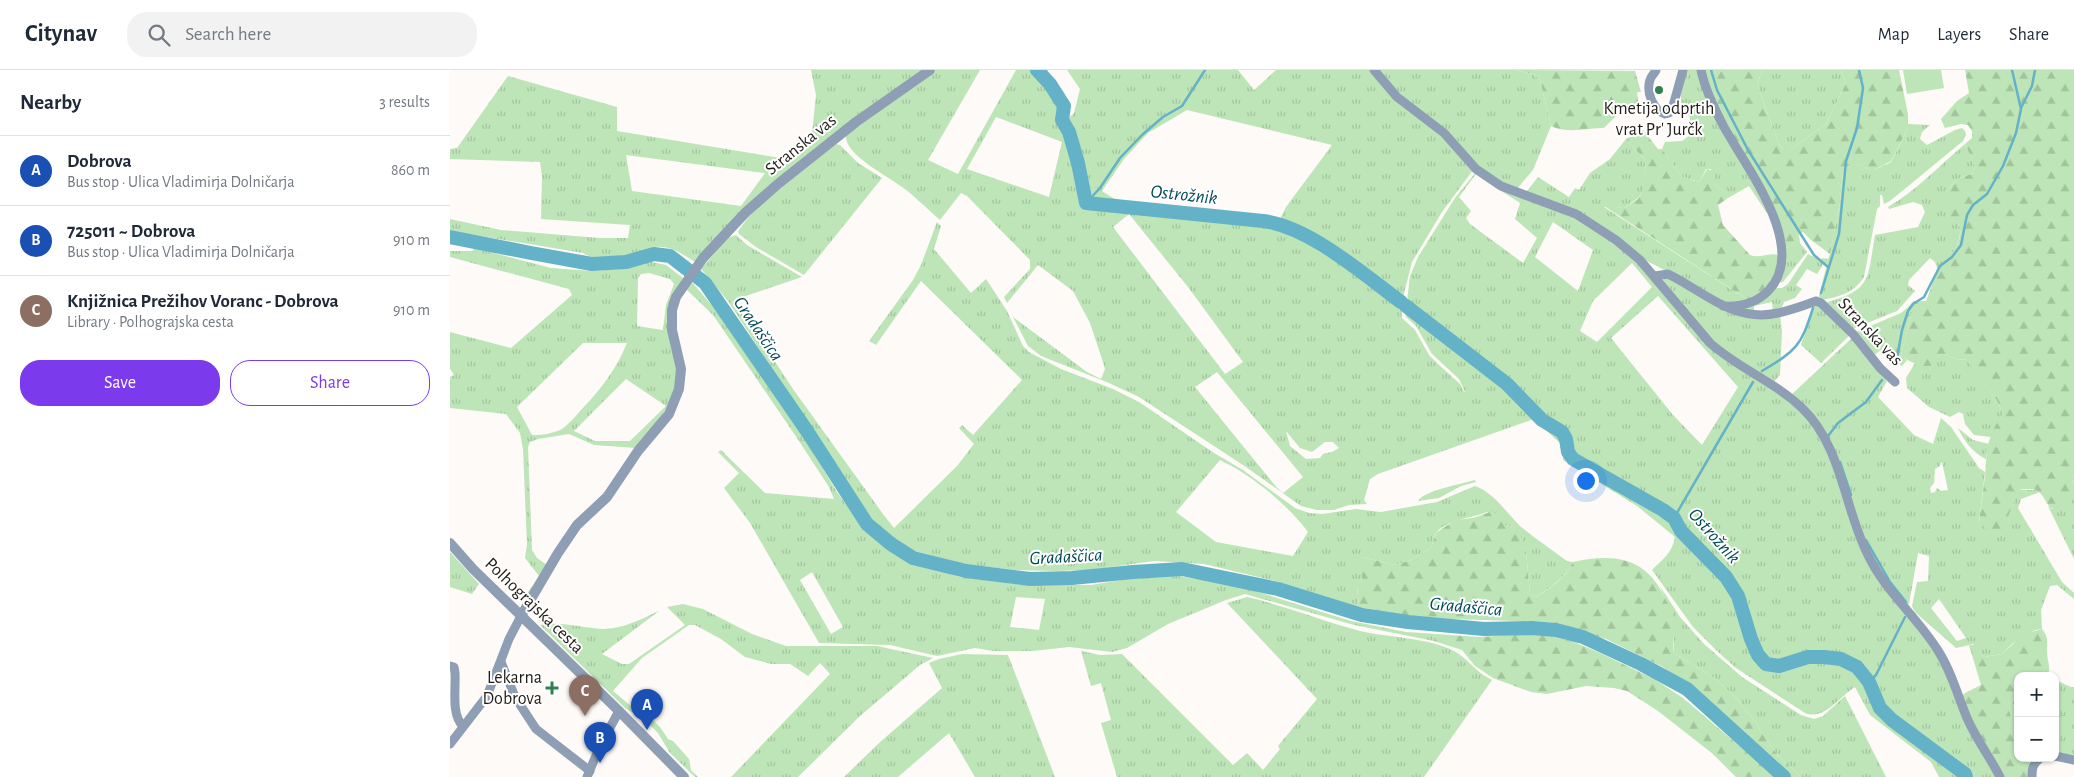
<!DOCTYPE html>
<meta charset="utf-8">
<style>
:root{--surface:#fff;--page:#f2f2f3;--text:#1f2937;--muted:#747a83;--line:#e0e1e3;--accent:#7c3aed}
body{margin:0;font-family:"Alegreya Sans",sans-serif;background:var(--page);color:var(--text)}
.controls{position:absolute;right:15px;bottom:15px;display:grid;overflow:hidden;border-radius:10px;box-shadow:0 1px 4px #0004}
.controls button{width:45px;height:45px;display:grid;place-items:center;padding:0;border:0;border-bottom:1px solid var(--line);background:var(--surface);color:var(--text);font:25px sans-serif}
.you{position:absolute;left:1135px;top:410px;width:18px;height:18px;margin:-12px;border:4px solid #fff;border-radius:50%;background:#1a73e8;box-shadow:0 0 0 8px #1a73e833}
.badge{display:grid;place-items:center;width:32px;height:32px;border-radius:50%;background:var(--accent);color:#fff;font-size:16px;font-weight:700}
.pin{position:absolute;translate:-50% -41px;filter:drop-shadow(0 1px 2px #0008)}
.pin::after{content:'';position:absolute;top:26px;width:18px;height:15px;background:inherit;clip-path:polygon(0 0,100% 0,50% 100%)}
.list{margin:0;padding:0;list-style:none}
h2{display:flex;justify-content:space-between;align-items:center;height:65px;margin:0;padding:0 20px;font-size:21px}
h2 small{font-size:16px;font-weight:400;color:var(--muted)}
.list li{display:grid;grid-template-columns:32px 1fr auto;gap:15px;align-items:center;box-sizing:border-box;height:70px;padding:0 20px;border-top:1px solid var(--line)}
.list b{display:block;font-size:19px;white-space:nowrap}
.list p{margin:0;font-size:16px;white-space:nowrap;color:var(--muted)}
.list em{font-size:16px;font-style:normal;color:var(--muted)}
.actions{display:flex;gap:10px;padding:15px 20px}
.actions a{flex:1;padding:11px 0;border:1px solid var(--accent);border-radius:20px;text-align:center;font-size:18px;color:var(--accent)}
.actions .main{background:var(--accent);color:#fff}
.icon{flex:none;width:28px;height:28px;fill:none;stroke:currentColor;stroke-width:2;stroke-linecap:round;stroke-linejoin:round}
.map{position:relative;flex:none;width:1624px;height:707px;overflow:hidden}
header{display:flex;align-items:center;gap:30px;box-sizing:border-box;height:70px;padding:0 25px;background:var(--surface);border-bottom:1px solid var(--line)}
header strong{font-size:24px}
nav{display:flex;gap:28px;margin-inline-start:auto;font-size:18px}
.search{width:350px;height:45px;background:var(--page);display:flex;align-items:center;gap:12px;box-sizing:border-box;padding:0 18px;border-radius:20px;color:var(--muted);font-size:19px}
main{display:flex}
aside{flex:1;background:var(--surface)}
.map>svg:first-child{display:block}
.grass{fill:url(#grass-tufts);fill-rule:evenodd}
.forest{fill:url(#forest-firs)}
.garden{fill:#bde5b7}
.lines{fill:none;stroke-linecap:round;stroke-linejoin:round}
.stream{stroke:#64b2c7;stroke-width:2.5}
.river{stroke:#64b2c7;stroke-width:14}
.minor{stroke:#8e9eb4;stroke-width:9}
.tertiary{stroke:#8e9eb4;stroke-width:10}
.poi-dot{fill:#308051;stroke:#fff;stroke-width:2}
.labels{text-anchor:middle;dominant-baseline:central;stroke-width:4;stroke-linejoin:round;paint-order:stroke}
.poi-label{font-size:18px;fill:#231d17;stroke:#fff}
.street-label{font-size:18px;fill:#231d17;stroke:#fff}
.water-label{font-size:19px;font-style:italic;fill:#004a59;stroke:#fff}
</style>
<header>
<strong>Citynav</strong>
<div class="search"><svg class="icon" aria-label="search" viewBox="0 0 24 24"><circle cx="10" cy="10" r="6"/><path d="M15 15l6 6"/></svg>Search here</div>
<nav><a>Map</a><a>Layers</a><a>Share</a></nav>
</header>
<main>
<aside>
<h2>Nearby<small>3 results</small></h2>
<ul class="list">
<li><span class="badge" style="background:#1a4fb4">A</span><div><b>Dobrova</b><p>Bus stop · Ulica Vladimirja Dolničarja</p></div><em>860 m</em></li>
<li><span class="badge" style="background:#1a4fb4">B</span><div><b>725011 ~ Dobrova</b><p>Bus stop · Ulica Vladimirja Dolničarja</p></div><em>910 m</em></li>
<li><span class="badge" style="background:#8d6e63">C</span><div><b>Knjižnica Prežihov Voranc - Dobrova</b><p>Library · Polhograjska cesta</p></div><em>910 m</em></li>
</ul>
<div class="actions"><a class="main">Save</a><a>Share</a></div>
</aside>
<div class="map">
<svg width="1624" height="707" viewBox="0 0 1624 707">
<defs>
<pattern id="grass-tufts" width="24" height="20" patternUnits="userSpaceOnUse" patternTransform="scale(1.25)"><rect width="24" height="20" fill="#bde5b7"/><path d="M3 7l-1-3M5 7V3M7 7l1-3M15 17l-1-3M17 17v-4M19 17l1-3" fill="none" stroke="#a2c49d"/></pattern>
<pattern id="forest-firs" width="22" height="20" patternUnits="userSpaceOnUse" patternTransform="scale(1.25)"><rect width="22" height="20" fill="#bde5b7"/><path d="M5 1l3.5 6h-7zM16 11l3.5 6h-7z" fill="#a2c49d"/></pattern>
</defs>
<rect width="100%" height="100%" fill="#fefaf7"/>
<!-- grass -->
<g class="grass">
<path d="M361 0H473L430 31 245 192C233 184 220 175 205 177 202 177 198 180 194 181 175 186 150 194 133 183L0 161V149L51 160 150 168H178L180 155 91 149 92 106 90 92 0 89V79L7 78 58 6 167 37V61L343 90 361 73 366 25ZM176 85 314 103H315L291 136 182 121Z"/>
<path d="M486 0H530L478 90 508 104 566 0H598L596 4 617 33 615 47 619 48 624 43 630 19 617 0H788L804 20 826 0H920L982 57 1023 100 992 142 962 192 951 235 952 248 965 260 979 285 988 294 1010 314 1014 322H1015L1009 309 982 284 966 256 956 247 954 237 957 231 960 206 968 187 1005 128 1026 102 1143 156 1188 193 1252 269 1347 336 1363 354 1381 388 1400 448 1458 546 1489 587 1548 707H1489L1481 692 1420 645 1405 617C1389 627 1374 651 1355 643L1286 598 1268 582 1243 557 1202 500C1212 490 1223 482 1225 467L1187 436 1113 390V376L1084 349 928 404 920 409 914 430 917 434 899 435 884 440H867L851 436 796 397 689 327 659 313 591 286 578 276 563 247 637 302 651 309 655 299 651 286 640 253 623 221 588 195 557 233 554 227 580 199V190L517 126 511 123 490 150C477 139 466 127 452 117 438 106 395 85 396 66L399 63ZM737 40 882 75 836 137 829 151 682 135 663 128 652 121 674 89 698 63ZM546 47 612 72 599 127 517 99ZM1026 104C1040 115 1055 123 1070 133L1065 149 1087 168 1073 193 1020 154 1016 148 1021 141 1009 127ZM679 144 738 217 793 292 775 304 663 157ZM1103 152 1143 180 1128 221 1085 187ZM1182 193 1202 217 1147 272 1130 261 1143 231ZM1208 226 1288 317 1252 375 1223 345 1161 268ZM767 302 853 407 833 423 828 419 745 317ZM836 361 850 378 862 382 875 372H883L889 378 882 382 873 384 870 388 856 389 840 376Z"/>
<polygon points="927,0 1065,0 1083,4 1090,10 1101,56 1083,100 1066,120 1040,107 959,33"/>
<polygon points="1235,0 1249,0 1320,143 1316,142 1299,116 1278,128 1275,122 1266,116 1261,99 1256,99 1249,112 1232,107 1212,79 1215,72 1232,71 1243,63 1239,45 1231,39 1231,20"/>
<polygon points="1312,0 1391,0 1396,13 1376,54 1340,80 1333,80 1329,74 1307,15"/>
<path d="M1458 54 1480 55 1472 62 1470 69 1477 75 1505 60 1512 58 1515 61 1516 65 1513 71 1440 131 1434 134 1432 125H1430V136L1427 139 1414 207C1404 223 1389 227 1371 230L1369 226 1377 194 1374 193 1367 204 1357 199 1346 215 1352 219 1345 228 1334 232 1330 242 1323 243 1322 232 1304 236V243L1289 241 1323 218H1332L1338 214 1358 184 1370 190 1373 188 1378 189 1380 184 1390 132 1393 102 1397 97 1411 94 1418 100H1424L1441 92 1458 58Z"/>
<polygon points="1176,69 1195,90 1196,101 1192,110 1192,122 1188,128 1174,138 1154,137 1298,230 1276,234 1234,210 1193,189 1154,159 1077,124 1077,121 1088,107 1119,127 1125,118 1129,120 1140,103 1160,89"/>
<polygon points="386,74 390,75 408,93 432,108 354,205 306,177 289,164 288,161 300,145 311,134"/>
<path d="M1515 74 1525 96 1522 104C1493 111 1496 126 1502 150L1509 152C1514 175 1500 185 1488 201L1485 192 1480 188 1459 210 1458 215 1465 221 1447 241 1400 260 1374 233C1422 220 1417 211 1425 165L1468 157 1475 142 1472 135 1463 132 1439 139 1438 137C1467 120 1490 95 1515 74Z"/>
<path d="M487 152 491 156 484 179 521 223 536 209 557 241 573 276 579 282 611 299 663 319 689 332 764 383 793 400 845 438 859 443 872 444 906 439 931 442 987 432 1025 416C1043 422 1056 442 1069 455 1084 468 1101 479 1117 491L1123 492C1116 507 1100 518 1086 527L1080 524 1076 480 1064 457 1055 455 1037 442C1023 448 996 450 986 463 984 466 983 474 981 478L961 490 944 495 912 487V510L907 516 909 537 821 510 754 494 704 491 639 500 605 501 565 500 514 494 460 480 437 466 420 449 278 231 251 199 277 168 286 165 297 175 352 207 287 229 286 232 343 319 433 444 444 458 507 396 524 374 509 358 512 355 523 365 572 310 471 211 426 275 419 271 463 210 471 195ZM770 390C803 406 836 433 858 462L843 486 766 472 726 442Z"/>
<polygon points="1349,164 1350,173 1357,182 1333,212 1327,213 1334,203 1334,179 1343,174"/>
<path d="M25 178 101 198 141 201 172 199 197 191 216 195 233 208C228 218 220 229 218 240 212 264 230 288 226 312 221 339 202 358 186 378L144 375 119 364 88 369 80 372 78 377 82 480 87 488 97 495 76 531 71 530 74 528 89 506 75 488 77 474 73 379 70 363 56 344 0 338V307L4 305 0 299V262L61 278 122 225 119 219 0 187V181H22ZM199 203 220 209 224 214 216 235 213 260 187 256 188 208 191 204ZM133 273H177C166 300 151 319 131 340 126 346 119 354 112 359 102 364 92 365 82 365L67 337ZM176 309 216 336 180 371H145L124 361Z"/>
<polygon points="1216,207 1266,235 1330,245 1332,261 1330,305 1322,314 1268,278 1213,210"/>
<path d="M241 211 265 239 351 363 387 422 410 453 430 472 455 490 510 507 573 515H641L702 505 728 506 786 515 901 551 956 562 986 564 984 571 904 555 795 524 776 530 718 554 677 578 662 582 619 577 583 581H543L525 578 487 586 440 575 369 573 300 453 274 418 289 403 268 382 271 380 315 423 384 429 379 417 347 368 263 245 236 219ZM362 502 393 557 381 564 350 510ZM566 527 595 529 589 560 560 557Z"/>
<polygon points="1364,235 1368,235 1400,265 1371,293 1351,275"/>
<polygon points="1457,238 1462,242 1451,285 1457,290 1452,296 1447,292 1440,292 1431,280 1423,286 1406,262 1451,243"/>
<path d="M1403 267 1437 311 1428 327 1464 365 1483 374 1491 348 1501 357 1529 398 1535 402 1529 452 1553 455 1569 420H1585L1590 422 1571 429 1568 438 1612 512 1624 523V529L1607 515 1600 516 1591 540 1592 559 1585 560 1562 574 1552 584 1534 587 1523 574 1506 578 1465 542 1462 536 1467 512 1478 511 1479 486 1468 483 1459 534 1456 535 1422 487 1386 388 1340 326ZM1491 392H1492L1498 420 1491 421 1487 418 1485 422 1481 423 1480 418 1484 413 1485 399 1490 396ZM1489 529 1516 568 1507 571 1481 538Z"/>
<polygon points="1493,284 1506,289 1518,290 1546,329 1553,343 1541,367 1524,365 1515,354 1513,344 1509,342 1500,347 1479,337 1457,318 1456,308 1465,293 1488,287"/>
<path d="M1508 358 1523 370 1539 374 1537 377 1536 389C1523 383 1514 371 1508 358Z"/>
<polygon points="1624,405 1624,489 1598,436 1602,439 1622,431 1622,415"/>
<path d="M1025 410 1026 412 1011 416 989 428 968 431C975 420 1012 414 1025 410Z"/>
<polygon points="0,482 29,514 22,524 0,517"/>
<polygon points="1210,516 1230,547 1254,574 1292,607 1351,645 1364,649 1373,646 1395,626 1436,707 1351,707 1327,684 1310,661 1308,655 1285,627 1266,609 1224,583 1224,549"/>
<path d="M797 527C836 536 872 551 910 561 940 568 972 567 1000 579 1015 585 1025 602 1042 610L974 707H667L651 653 661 650 651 613 641 616 631 581 650 585 672 584 783 695 797 683 813 700 830 679 828 676 867 629 777 533Z"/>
<path d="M233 534 253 539 302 564 336 576H427L483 588 470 595 410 646 348 707H281L380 604 370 593 358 606 340 594H321L295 587 271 569 245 555H239L192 588 163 621 193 646 202 649 210 657 218 669 223 671 239 689 241 700 248 707H245L220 683 208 663 196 651 175 638 90 555C112 551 131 558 153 559 173 559 191 549 209 541L152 584 172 594H179L235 555 217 537Z"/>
<polygon points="512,584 558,585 605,707 525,707 499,663 448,707 394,707 429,673 492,618 479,593 489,589"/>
<polygon points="1605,610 1621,617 1624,617 1624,687 1605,685"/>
<polygon points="1568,628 1568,669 1556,638 1557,635"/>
</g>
<!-- forest -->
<g class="forest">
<path d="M1065 0 1185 1 1191 22H1187L1189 39 1176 36 1154 58C1137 58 1117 64 1101 56L1090 10 1083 4Z"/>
<polygon points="1254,0 1312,0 1307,15 1329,74 1333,80 1340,80 1376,54 1396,13 1391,0 1449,0 1458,44 1458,58 1441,91 1424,100 1418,100 1411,94 1397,97 1393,102 1390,132 1380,184 1361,170 1353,162 1349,164 1343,174 1334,179 1332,161 1272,46"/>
<path d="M1515 0H1624V405L1622 415V431C1619 434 1616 435 1612 437 1597 444 1598 430 1589 422 1585 418 1575 419 1569 420L1552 461 1547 464 1535 458 1529 452 1535 406 1537 377 1543 360 1553 343 1546 329 1517 290 1506 289 1493 284 1488 287 1484 295C1472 298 1460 293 1451 285L1462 242 1457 238 1464 231H1476C1480 222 1483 210 1488 201 1498 183 1515 177 1509 153L1502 150 1496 145C1495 122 1498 110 1522 104L1525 96 1515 74 1522 68V61L1518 55 1511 54 1495 58 1491 49 1507 31 1519 23Z"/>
<path d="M1193 60 1208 79H1212L1232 107 1249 112 1257 99 1263 101 1266 116 1275 122 1278 128 1268 135 1273 155 1300 185C1310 189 1319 182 1329 185 1331 205 1315 223 1298 230L1154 136 1174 138 1188 129 1192 122V110L1196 101 1195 90 1176 69Z"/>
<path d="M1043 441 1055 455 1064 457 1070 463 1076 480 1080 524 1086 527C1100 519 1116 507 1123 492 1165 483 1197 487 1216 530 1219 536 1223 542 1224 548 1226 559 1222 572 1224 583L1266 609 1285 627 1308 655 1310 661 1327 684 1351 707H1341L1241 616 1211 596 1156 569 1098 552 999 549 952 545 909 537 907 515 912 510V487L944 495 961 490 981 478 986 463 996 456 1006 450 1023 448Z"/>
<path d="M1592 559C1599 568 1597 571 1597 582 1597 591 1601 596 1598 605L1568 606V628L1557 635 1568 669V688H1577L1581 696 1580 707H1552L1529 666 1511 627 1515 623 1531 615 1519 575H1526L1534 587 1552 584 1574 564Z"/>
<polygon points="986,564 1029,567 1080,564 1102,566 1124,572 1150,583 1204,609 1233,628 1326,707 1286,707 1263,684 1208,641 1177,621 1164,618 1136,616 1097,624 1081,622 1043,608 1025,596 1012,580 984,571"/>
</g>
<!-- garden -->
<polygon class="garden" points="1453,0 1491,0 1494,18 1457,24"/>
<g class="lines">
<!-- stream -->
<g class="stream">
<polyline points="1261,0 1267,20 1298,80 1357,174 1364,185 1378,197"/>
<polyline points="1571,38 1582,16 1585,0"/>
<polyline points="636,133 650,118 670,88 692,65 713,47 732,36 755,0"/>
<polyline points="1371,223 1389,164 1396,91 1407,58 1413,18 1409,0"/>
<polyline points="1444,292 1447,288 1452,260 1458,241 1463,234 1474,227 1490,196 1502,187 1511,175 1517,145 1523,135 1537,124 1553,96 1566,63 1571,39 1562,0"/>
<path d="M1312 301C1347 280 1351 276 1363 238"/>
<polyline points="1379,369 1378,366 1388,353 1416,332 1432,310"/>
<polyline points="1390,392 1401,425"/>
<polyline points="1224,448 1303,312"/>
<polyline points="1416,470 1440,512 1456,532"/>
<polyline points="1419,612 1426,605 1455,547"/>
</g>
<!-- river -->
<g class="river">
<path d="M587 0 600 14 614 36 612 50 619 62 628 93 636 133 813 151C860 157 913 204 951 232"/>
<polyline points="0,167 81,183 142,194 176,192 204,184 220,186 255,213 357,361 417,454 441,474 463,488 516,501 580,509 622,508 683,502 732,499 828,519 912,545 958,552 1034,559 1082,558 1106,560 1133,567 1191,594 1237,619 1334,707"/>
<polyline points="956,236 1057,314 1092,350 1112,362 1116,369 1118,382 1123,389 1213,440 1224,448 1231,461 1276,507 1288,526 1301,569 1308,585 1316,594 1329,596 1358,587 1374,587 1391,589 1407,597 1419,612 1430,638 1442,650 1515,704 1516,707"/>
</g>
<!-- minor -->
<g class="minor">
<path d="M924 0 947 27 994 63 1026 99 1051 116 1126 144 1166 170 1190 190 1260 273C1288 298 1325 312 1352 338 1392 376 1394 438 1418 485 1435 521 1466 546 1487 579 1501 600 1507 624 1517 648 1526 669 1540 687 1550 707"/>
<path d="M1206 0C1205 3 1201 6 1200 10 1196 22 1203 40 1215 44L1219 43 1223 36 1233 0"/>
<path d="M1251 0C1255 19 1265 40 1274 57 1296 97 1359 177 1319 220 1307 233 1290 237 1273 236"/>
<path d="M1205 206 1218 204C1255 222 1283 253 1328 243 1341 240 1353 236 1366 231L1371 233 1403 264 1430 298 1445 312"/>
<polyline points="51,592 65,627 86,659 140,701"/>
<path d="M0 596 4 597 5 603C6 619 1 645 13 656"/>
<polyline points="0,674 37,626 59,569 71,546"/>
<polyline points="1605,686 1624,690"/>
<polyline points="137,707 150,676 169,641"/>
<path d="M1582 707C1582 698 1583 693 1591 688"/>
</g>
<!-- tertiary -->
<g class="tertiary">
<polyline points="0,473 23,499 169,641 234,707"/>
<polyline points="71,546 108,483 127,455 157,427 188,381 219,344 229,319 231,299 222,260 222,240 226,227 253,188 296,142 328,114 406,52 480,0"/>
</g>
</g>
<!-- markers -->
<g class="poi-dot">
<circle cx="1209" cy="20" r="5"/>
<path d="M99.5 610.5h5v5h5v5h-5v5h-5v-5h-5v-5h5z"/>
</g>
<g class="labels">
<!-- poi labels -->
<g class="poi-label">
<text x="1209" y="39">Kmetija odprtih<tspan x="1209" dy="21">vrat Pr' Jurčk</tspan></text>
<text x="92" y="608" text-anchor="end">Lekarna<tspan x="92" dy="21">Dobrova</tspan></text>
</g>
<!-- street labels -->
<g class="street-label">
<text transform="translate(351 75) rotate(-39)">Stranska vas</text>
<text transform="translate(1420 262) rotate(47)">Stranska vas</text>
<text transform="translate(84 536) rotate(44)">Polhograjska cesta</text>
</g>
<!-- water labels -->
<g class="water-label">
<text transform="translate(734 125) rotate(6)">Ostrožnik</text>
<text transform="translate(308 259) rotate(56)">Gradaščica</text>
<text transform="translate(1264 466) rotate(48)">Ostrožnik</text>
<text transform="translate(616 487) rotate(-3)">Gradaščica</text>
<text transform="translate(1016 537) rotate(5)">Gradaščica</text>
</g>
</g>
</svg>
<div class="controls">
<button>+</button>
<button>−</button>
</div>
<div class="you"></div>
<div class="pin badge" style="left:197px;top:660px;background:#1a4fb4">A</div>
<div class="pin badge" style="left:150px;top:693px;background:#1a4fb4">B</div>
<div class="pin badge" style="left:135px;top:646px;background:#8d6e63">C</div>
</div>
</main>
